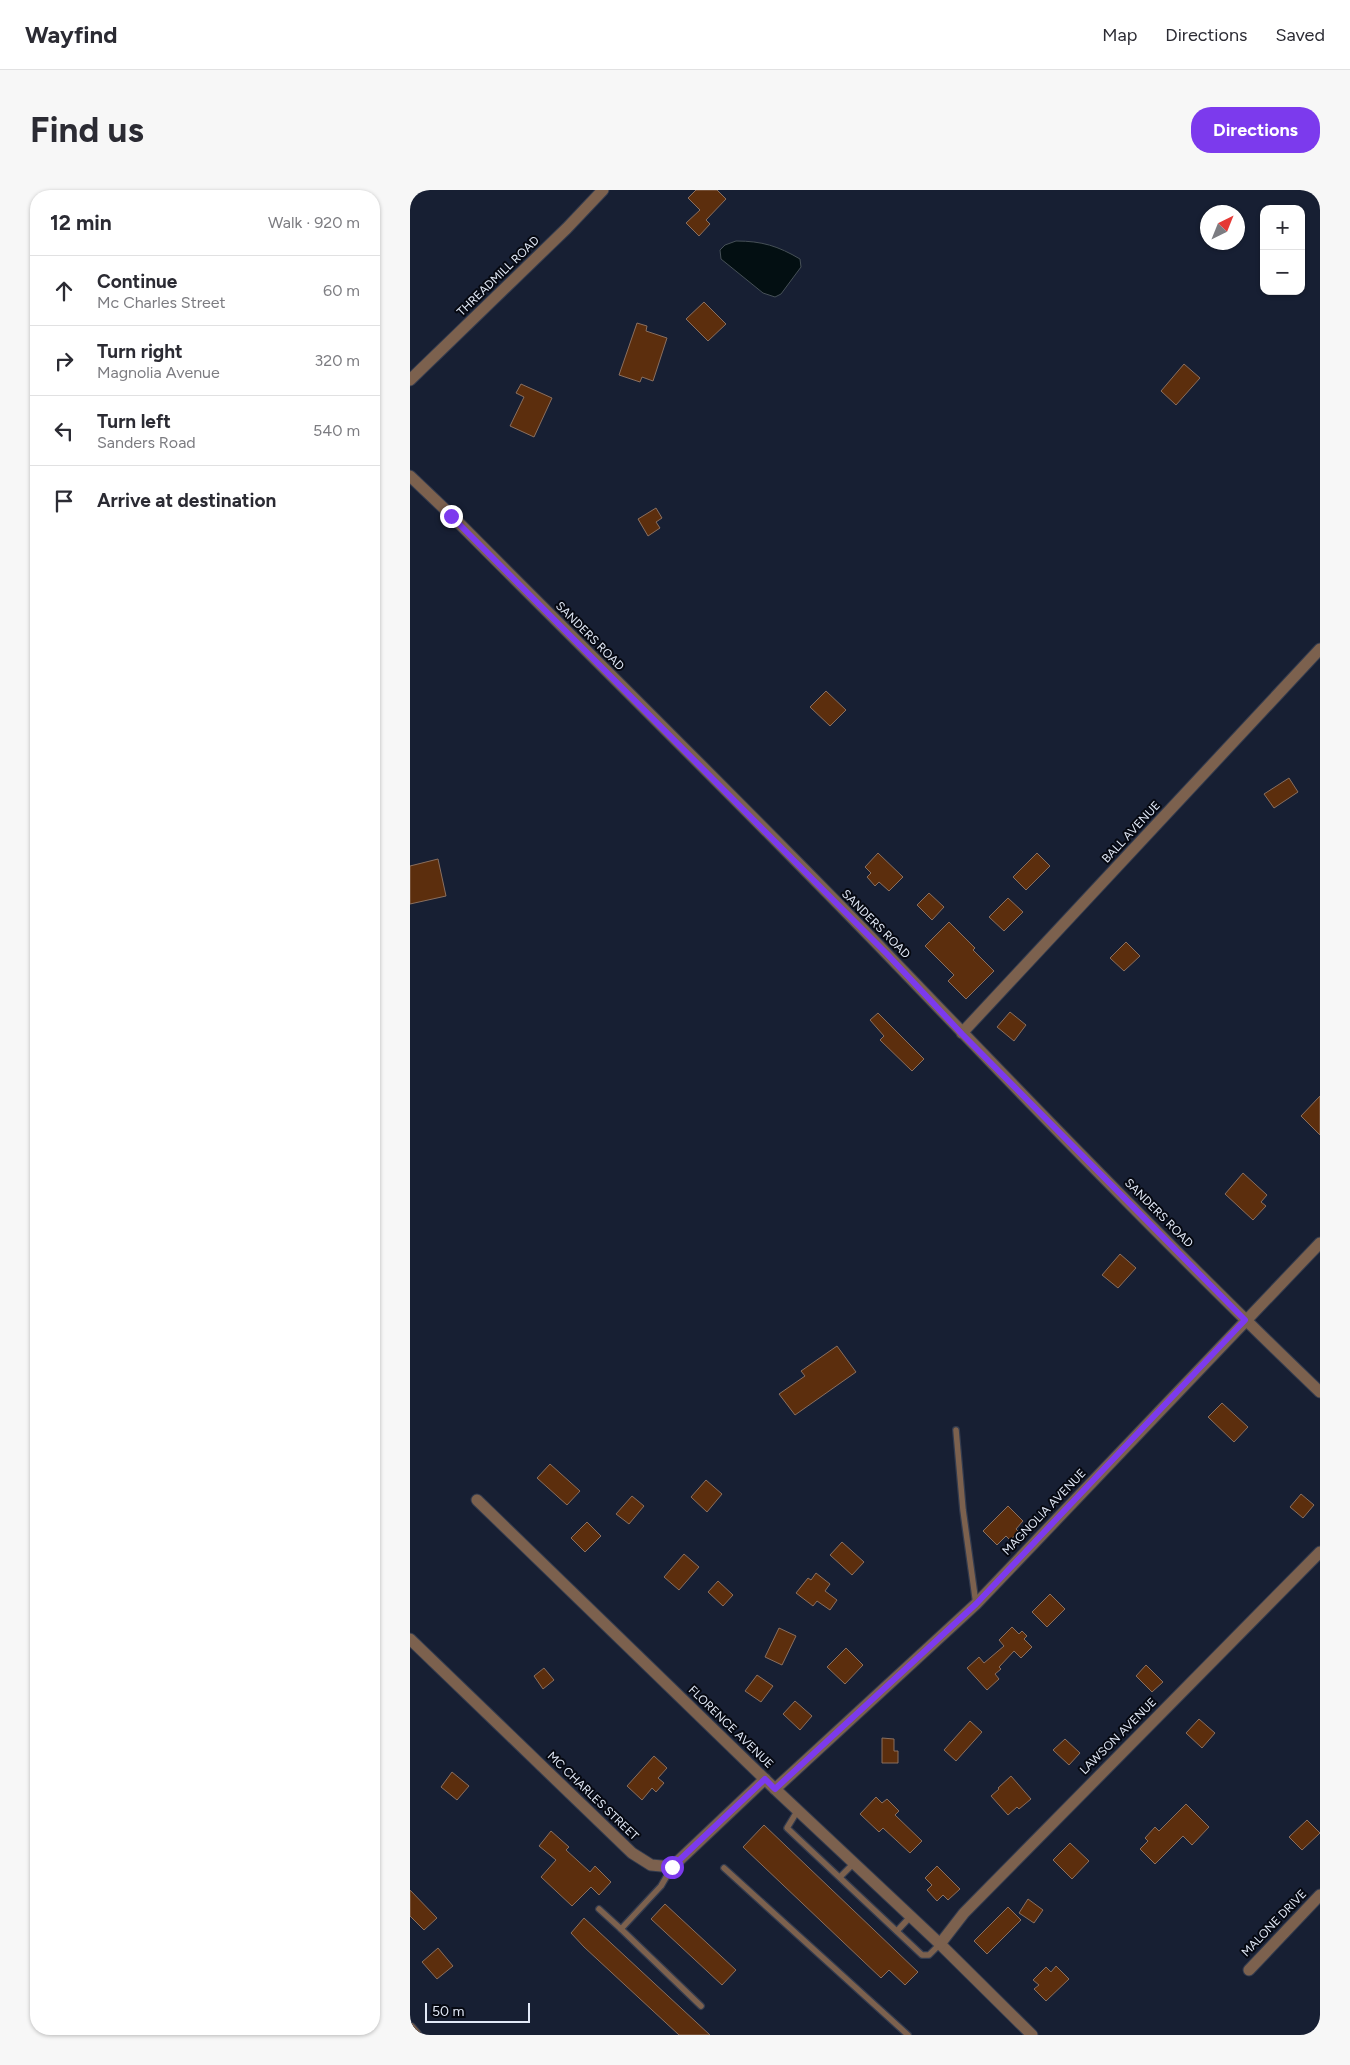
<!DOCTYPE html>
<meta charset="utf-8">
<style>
:root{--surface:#fff;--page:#f7f7f7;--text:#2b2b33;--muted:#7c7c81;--line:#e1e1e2;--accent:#7c3aed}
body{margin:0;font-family:Figtree,sans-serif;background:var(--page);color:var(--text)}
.controls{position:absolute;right:15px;top:15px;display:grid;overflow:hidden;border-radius:10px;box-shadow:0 1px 4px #0004}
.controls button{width:45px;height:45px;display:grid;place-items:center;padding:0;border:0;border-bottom:1px solid var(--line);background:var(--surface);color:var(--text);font:25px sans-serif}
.compass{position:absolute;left:790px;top:15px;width:45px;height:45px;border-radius:50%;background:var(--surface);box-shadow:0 1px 4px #0004;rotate:43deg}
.scale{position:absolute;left:15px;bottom:12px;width:105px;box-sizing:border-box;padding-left:5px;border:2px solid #e2e9f7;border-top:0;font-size:14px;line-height:18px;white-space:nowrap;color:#e2e9f7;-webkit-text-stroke:4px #060912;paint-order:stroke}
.stop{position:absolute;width:15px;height:15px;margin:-11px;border:4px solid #7c3aed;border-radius:50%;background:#fff}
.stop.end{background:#7c3aed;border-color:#fff;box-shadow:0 1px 5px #0008}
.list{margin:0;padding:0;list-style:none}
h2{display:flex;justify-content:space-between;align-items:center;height:65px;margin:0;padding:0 20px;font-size:21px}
h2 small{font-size:16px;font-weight:400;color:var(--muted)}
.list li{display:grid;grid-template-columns:32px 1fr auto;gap:15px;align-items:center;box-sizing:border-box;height:70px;padding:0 20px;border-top:1px solid var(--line)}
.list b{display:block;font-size:19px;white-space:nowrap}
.list p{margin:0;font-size:16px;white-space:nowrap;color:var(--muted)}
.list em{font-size:16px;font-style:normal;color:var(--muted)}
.icon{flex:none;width:28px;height:28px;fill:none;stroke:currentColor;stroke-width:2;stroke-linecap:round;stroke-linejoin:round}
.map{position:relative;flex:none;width:910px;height:1845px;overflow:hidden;border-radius:20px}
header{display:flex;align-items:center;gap:30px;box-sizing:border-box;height:70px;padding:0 25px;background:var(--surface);border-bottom:1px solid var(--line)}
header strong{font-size:24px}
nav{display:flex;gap:28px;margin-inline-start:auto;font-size:18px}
.intro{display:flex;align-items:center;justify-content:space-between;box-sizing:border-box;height:120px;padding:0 30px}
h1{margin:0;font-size:35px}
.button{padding:12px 22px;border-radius:20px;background:var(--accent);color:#fff;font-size:18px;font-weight:700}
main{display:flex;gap:30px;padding:0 30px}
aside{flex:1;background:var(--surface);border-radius:20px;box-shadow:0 1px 4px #0004}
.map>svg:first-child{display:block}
.water{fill:#030f12;stroke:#465057}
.building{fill:#5c2e0d;stroke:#8a6f5f}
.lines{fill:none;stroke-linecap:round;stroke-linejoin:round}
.service-casing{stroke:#333b4e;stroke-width:8}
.minor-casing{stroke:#333b4e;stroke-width:13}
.service{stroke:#7c614e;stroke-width:5.5}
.minor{stroke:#7c614e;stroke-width:11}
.route{stroke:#7c3aed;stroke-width:6}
.labels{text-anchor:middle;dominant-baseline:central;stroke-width:4;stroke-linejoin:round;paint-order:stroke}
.street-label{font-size:12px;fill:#e2e9f7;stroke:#060912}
</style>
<header>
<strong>Wayfind</strong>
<nav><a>Map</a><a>Directions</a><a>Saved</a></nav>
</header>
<div class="intro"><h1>Find us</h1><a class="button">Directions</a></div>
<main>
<aside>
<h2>12 min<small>Walk · 920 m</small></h2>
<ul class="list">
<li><svg class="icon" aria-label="ahead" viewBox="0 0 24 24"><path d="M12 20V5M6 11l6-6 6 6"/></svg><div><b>Continue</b><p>Mc Charles Street</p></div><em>60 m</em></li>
<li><svg class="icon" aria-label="right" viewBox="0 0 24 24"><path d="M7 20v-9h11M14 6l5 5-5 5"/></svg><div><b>Turn right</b><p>Magnolia Avenue</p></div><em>320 m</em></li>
<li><svg class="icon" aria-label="left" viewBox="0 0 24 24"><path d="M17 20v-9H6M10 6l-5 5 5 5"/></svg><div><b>Turn left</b><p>Sanders Road</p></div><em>540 m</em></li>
<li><svg class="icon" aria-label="arrive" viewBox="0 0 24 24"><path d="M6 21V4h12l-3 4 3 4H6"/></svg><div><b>Arrive at destination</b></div></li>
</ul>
</aside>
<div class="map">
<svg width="910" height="1845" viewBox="0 0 910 1845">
<rect width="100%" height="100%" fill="#171f33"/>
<!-- water -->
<path class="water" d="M326 51C352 51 368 56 390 69L391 77 371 104 365 107 353 103 311 69 310 60 315 55Z"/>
<!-- building -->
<g class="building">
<polygon points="286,0 307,0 316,9 296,30 300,34 289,46 276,33 290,20 278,8"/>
<polygon points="294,112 316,134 298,151 276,129"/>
<polygon points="227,133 237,136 236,141 257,148 243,191 232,187 230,192 209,185"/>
<polygon points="774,174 790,188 766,215 751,201"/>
<polygon points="111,194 142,208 124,247 100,236 114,207 106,203"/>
<polygon points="246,318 252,328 246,332 250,338 238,346 228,329"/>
<polygon points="416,501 436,520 420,536 400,517"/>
<polygon points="879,588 888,602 864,618 854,604"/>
<polygon points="468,663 493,687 479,701 469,692 465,696 457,687 461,683 455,677"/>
<polygon points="627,663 640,676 616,700 603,687"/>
<polygon points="28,669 36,706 0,714 0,676"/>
<polygon points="519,703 534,717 522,730 507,715"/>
<polygon points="598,708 613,722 594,741 579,727"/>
<polygon points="539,732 565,758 563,760 584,781 556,809 538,791 544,785 515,756"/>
<polygon points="716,752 730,766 714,781 700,768"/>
<polygon points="600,822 616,835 604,851 587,837"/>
<polygon points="468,823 514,869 502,881 470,850 474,846 460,830"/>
<polygon points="910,906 910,945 891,926"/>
<polygon points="833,983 857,1005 851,1012 856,1016 843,1030 815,1004"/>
<polygon points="710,1064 726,1078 708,1098 692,1085"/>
<polygon points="427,1156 446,1182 385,1225 369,1204 395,1186 391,1181"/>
<polygon points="812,1213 838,1237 824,1252 798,1227"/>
<polygon points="140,1274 170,1301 157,1315 127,1288"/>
<polygon points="296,1290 312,1304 297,1322 281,1307"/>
<polygon points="891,1304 904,1315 893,1328 880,1317"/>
<polygon points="222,1306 234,1316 219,1334 206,1324"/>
<polygon points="598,1316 613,1331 606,1339 609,1342 600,1350 596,1346 587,1355 573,1341"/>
<polygon points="177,1332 191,1346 175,1362 161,1348"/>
<polygon points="432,1352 454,1372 442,1385 420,1365"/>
<polygon points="274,1364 289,1377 269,1400 254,1387"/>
<polygon points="406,1383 420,1394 415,1401 427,1410 420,1420 407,1411 403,1416 386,1403 398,1388 401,1390"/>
<polygon points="308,1391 323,1405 313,1416 298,1402"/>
<polygon points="640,1404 655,1419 637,1437 622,1422"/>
<polygon points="602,1437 609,1444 612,1441 617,1446 614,1449 622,1457 611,1468 604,1461 589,1477 591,1479 585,1484 589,1489 577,1500 557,1478 569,1467 574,1473 594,1456 589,1450"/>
<polygon points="369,1438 386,1446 372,1475 355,1467"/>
<polygon points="436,1458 453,1475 435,1494 417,1477"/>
<polygon points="736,1475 753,1492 742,1502 726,1486"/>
<polygon points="134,1478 144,1490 133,1499 124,1486"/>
<polygon points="347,1485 363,1496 351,1512 335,1501"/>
<polygon points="385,1511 402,1526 390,1540 373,1524"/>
<polygon points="789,1529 805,1543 792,1558 776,1543"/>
<polygon points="560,1531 572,1542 546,1571 534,1560"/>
<polygon points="472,1548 484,1549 484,1561 488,1561 488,1573 472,1573"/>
<polygon points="655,1549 670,1563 659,1575 643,1560"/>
<polygon points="244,1566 257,1578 248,1588 254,1593 246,1602 242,1598 232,1610 217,1596"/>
<polygon points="42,1582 59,1596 47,1610 31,1597"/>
<polygon points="601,1586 621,1609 609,1619 607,1617 598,1625 581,1606 589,1599 588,1598"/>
<polygon points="466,1607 472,1613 477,1609 489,1621 485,1625 512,1651 500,1663 473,1638 469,1642 450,1624"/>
<polygon points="776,1614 799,1637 782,1655 773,1646 745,1674 730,1659 738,1651 735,1648 745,1637 749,1641"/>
<polygon points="897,1630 910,1643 892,1660 879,1647"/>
<polygon points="354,1635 508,1782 495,1795 479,1780 471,1788 333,1657"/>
<polygon points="141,1641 159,1657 156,1660 180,1682 185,1676 201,1692 189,1705 181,1697 162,1716 131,1687 146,1670 129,1656"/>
<polygon points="660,1653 679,1671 662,1689 643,1670"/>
<polygon points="527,1676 550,1699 538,1710 533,1705 527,1711 517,1700 522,1695 515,1688"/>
<polygon points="0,1700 27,1728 14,1740 0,1726"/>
<polygon points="618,1709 633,1720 624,1733 609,1723"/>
<polygon points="255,1714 326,1780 312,1795 241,1729"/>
<polygon points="598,1717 611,1730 577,1764 564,1751"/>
<polygon points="174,1728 300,1845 269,1845 174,1757 161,1743"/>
<polygon points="28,1758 43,1776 27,1789 12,1772"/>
<polygon points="646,1776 659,1789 636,1811 624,1799 629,1795 623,1790 636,1777 641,1782"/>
</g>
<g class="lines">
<!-- service casing -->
<g class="service-casing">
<g id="service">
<polyline points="546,1240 553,1320 566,1414"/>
<polyline points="388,1620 377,1638 512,1765 519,1765 530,1754"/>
<polyline points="262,1677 251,1696 211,1739 291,1816"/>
<polyline points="314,1678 498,1845"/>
<polyline points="430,1687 444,1673"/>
<polyline points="189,1719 211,1739"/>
<polyline points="487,1741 501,1726"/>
</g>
</g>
<!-- minor casing -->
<g class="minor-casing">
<g id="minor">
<polyline points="0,190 157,38 193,0"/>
<path d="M0 286 41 325C187 472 335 617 478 765 620 913 762 1060 910 1202"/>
<polyline points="552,843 910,459"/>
<polyline points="67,1310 365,1599 530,1754 622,1845"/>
<polyline points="0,1449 222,1663 241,1675 262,1677 355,1589"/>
<polyline points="365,1599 566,1414 910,1053"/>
<polyline points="530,1754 554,1723 910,1362"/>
<polyline points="839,1780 910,1705"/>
<polyline points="0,1838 6,1845"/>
</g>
</g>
<!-- service -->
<use href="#service" class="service"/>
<!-- minor -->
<use href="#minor" class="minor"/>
</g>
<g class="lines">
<!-- route -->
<polyline class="route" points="41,326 477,764 552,844 835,1130 566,1414 365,1599 355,1589 262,1677"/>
</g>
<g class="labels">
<!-- street labels -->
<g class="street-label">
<text transform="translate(88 86) rotate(-44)">THREADMILL ROAD</text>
<text transform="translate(180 446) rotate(45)">SANDERS ROAD</text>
<text transform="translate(721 642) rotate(-47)">BALL AVENUE</text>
<text transform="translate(466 734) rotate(45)">SANDERS ROAD</text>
<text transform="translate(749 1023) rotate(45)">SANDERS ROAD</text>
<text transform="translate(634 1322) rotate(-46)">MAGNOLIA AVENUE</text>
<text transform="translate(321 1537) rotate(44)">FLORENCE AVENUE</text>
<text transform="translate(708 1546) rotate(-45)">LAWSON AVENUE</text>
<text transform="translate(183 1606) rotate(44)">MC CHARLES STREET</text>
<text transform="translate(864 1733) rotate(-46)">MALONE DRIVE</text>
</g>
</g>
</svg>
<div class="controls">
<button>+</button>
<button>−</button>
</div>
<svg class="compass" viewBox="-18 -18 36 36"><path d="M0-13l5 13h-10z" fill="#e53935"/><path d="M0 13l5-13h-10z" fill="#7c7c81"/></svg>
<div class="scale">50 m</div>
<div class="stop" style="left:262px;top:1677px"></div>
<div class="stop end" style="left:41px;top:326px"></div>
</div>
</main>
